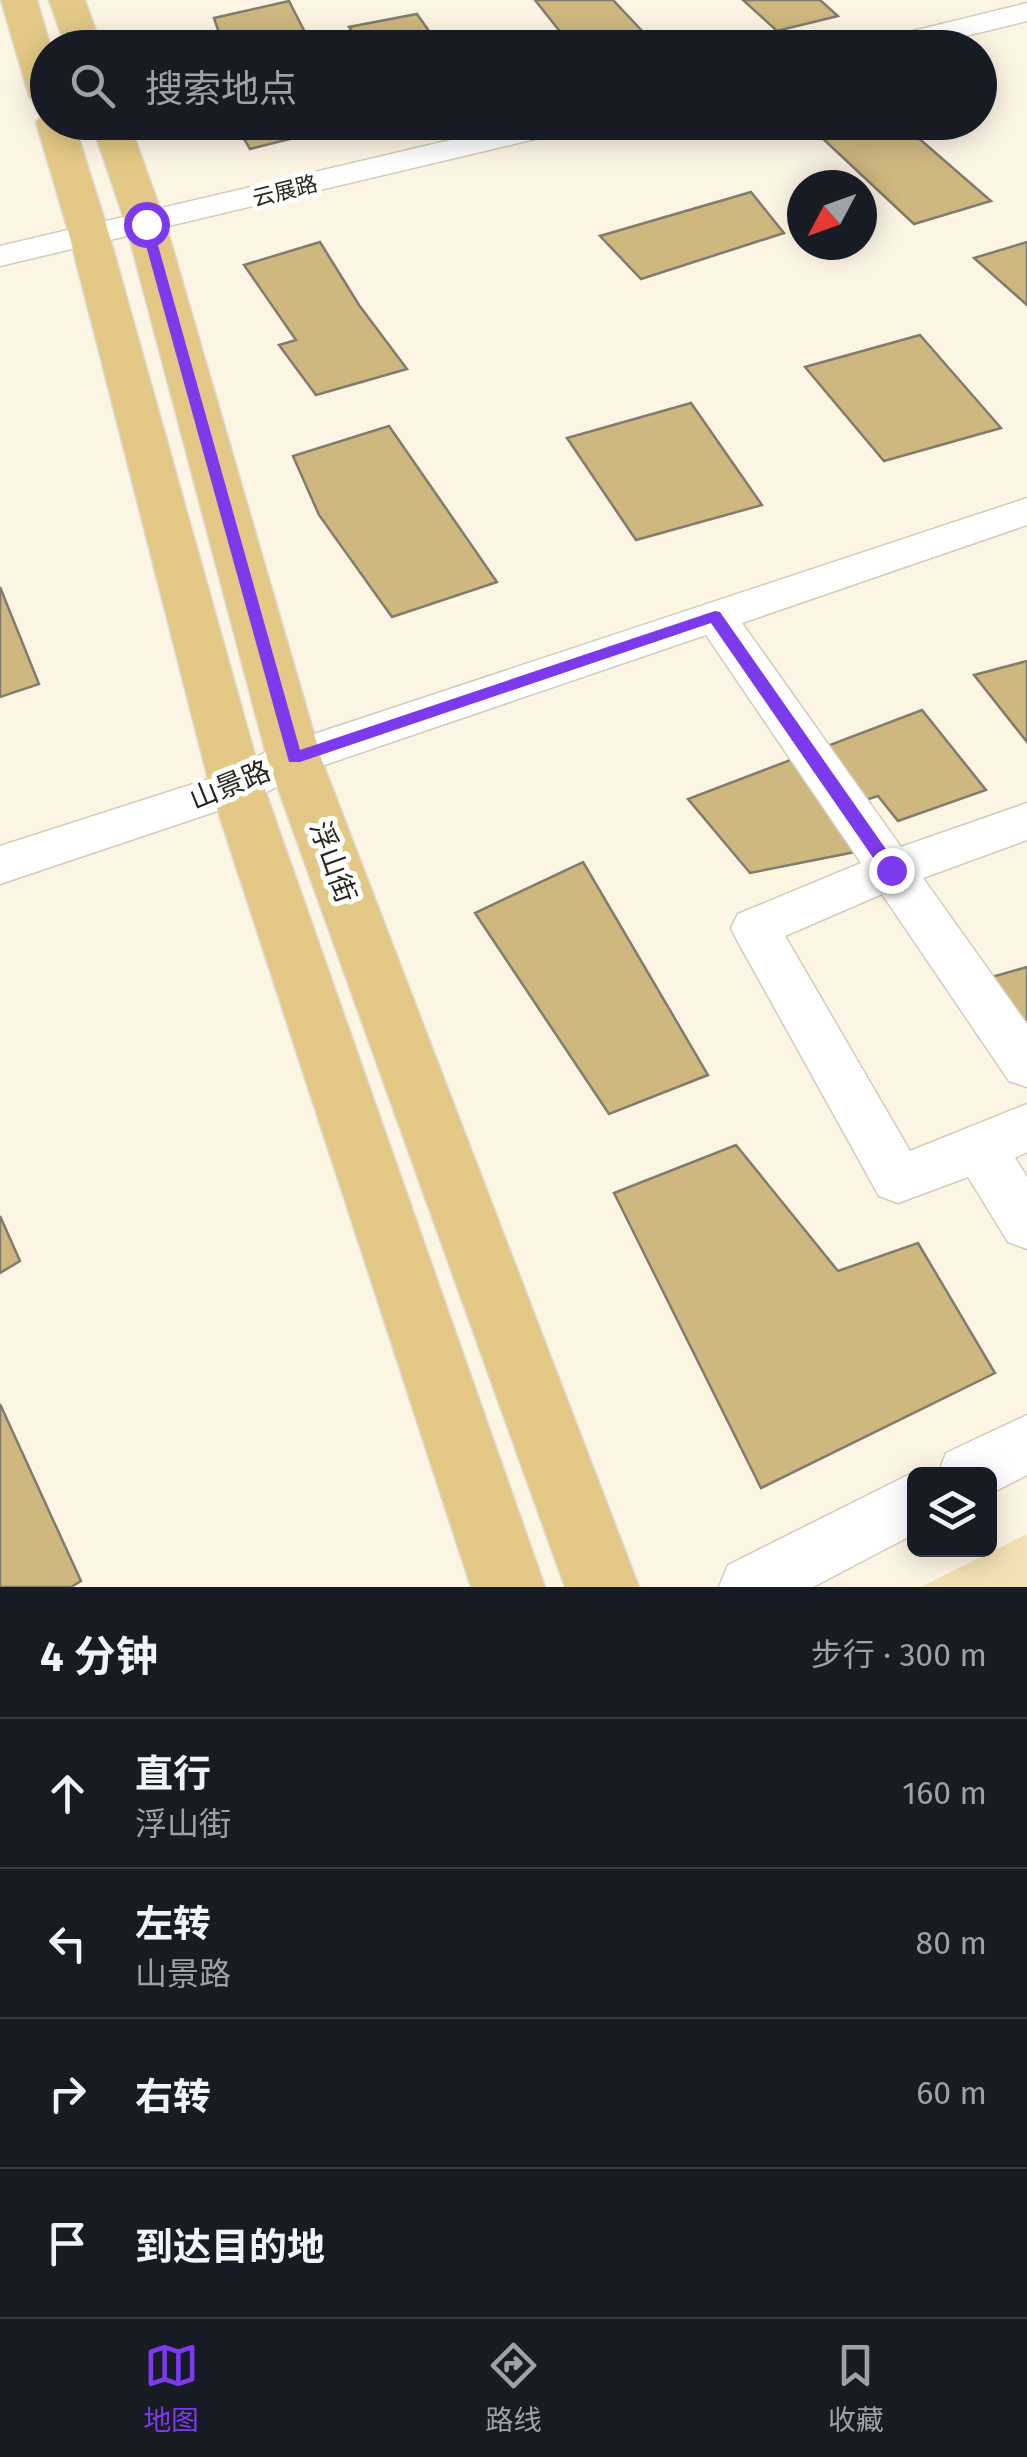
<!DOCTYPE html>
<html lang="zh">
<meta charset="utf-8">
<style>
:root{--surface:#171b24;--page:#242831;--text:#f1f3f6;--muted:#9ea1a6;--line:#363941;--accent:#7c3aed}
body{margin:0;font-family:"Fira Sans","Noto Sans SC",sans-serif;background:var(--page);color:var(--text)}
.controls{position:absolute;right:30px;bottom:30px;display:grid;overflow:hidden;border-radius:15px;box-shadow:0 5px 25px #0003}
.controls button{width:90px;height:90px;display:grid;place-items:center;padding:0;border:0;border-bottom:2px solid var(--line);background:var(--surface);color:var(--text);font:50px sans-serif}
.compass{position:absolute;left:787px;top:170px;width:90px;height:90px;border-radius:50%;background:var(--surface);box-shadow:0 5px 25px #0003;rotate:229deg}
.stop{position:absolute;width:30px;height:30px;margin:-22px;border:8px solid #7c3aed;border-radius:50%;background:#fff}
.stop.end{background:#7c3aed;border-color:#fff;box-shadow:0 2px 10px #0008}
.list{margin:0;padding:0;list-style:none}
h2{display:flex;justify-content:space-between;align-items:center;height:130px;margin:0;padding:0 40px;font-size:42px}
h2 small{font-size:32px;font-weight:400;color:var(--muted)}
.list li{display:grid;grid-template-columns:65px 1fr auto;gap:30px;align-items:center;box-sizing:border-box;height:150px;padding:0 40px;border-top:2px solid var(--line)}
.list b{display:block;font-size:38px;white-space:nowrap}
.list p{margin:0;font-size:32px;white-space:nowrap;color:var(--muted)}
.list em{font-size:32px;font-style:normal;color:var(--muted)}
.icon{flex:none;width:55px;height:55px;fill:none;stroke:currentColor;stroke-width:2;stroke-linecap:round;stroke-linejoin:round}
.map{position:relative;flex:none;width:1027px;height:1587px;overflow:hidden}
.search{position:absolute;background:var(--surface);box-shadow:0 5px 25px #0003;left:30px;right:30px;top:30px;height:110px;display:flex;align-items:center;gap:25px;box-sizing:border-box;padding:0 35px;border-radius:55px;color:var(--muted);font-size:38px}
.sheet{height:730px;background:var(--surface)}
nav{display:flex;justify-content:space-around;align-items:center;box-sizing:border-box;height:140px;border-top:2px solid var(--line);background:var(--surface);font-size:28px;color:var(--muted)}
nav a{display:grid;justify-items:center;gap:5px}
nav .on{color:var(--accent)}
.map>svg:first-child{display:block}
.green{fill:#f3e0b4}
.building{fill:#cfb780;stroke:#837c6d;stroke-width:2.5}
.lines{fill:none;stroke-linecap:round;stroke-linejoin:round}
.minor-casing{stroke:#d3ccbb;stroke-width:3}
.major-casing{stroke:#dddcdb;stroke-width:3}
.minor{fill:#fff;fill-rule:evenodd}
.major{fill:#e3c985;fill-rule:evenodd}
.route{fill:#7c3aed}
.labels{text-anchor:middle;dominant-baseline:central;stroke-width:10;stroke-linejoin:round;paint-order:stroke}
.far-street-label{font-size:22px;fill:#292620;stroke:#fff}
.street-label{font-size:28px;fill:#292620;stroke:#fff}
</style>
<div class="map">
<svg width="1027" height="1587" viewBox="0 0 1027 1587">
<rect width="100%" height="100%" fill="#fdf5e4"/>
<!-- green -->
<polygon class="green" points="1027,1534 1027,1587 921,1587"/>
<!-- building -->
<g class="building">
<polygon points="535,0 613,0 658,48 573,48"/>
<polygon points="743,0 820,0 838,16 777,31"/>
<polygon points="289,1 313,48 224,48 214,18"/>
<polygon points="417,14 441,48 362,48 349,27"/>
<polygon points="234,122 330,122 334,128 250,149"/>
<polygon points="805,122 900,122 991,201 914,224"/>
<polygon points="751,192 784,233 641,279 600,236"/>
<polygon points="320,242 359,305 407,369 316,395 279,345 296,340 244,265"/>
<polygon points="1027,242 1027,305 974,258"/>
<polygon points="920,335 1001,428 884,461 805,367"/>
<polygon points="691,403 762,505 636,540 567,438"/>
<polygon points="389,426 497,582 392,617 319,515 293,456"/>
<polygon points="0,587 39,684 0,697"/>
<polygon points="1027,661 1027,742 974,675"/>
<polygon points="922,710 986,790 898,821 878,796 843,807 865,850 750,873 688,799"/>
<polygon points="583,862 708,1075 609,1114 475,913"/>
<polygon points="1027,967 1027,1067 967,984"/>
<polygon points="736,1145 838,1271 918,1243 995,1373 761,1488 614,1193"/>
<polygon points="0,1216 20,1261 0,1273"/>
<polygon points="0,1404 81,1581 71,1587 0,1587"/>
</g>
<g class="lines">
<!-- minor casing -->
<g class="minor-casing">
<g id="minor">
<polygon points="1027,3 1027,21 917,48 864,48 868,42"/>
<polygon points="527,122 584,122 580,129 569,131 0,266 0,246"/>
<polygon points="1027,498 1027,525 742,623 901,847 1027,803 1027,840 923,878 1027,1024 1027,1087 1009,1081 882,894 785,936 910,1151 1027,1104 1027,1152 1015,1158 1027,1177 1027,1249 1008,1242 968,1177 898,1203 879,1196 738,942 731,928 738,914 861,863 706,635 310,770 253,799 0,884 0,846 221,775 278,746"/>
<polygon points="1027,1415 1027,1475 990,1494 990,1474 938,1474 946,1453"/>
<polygon points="914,1472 919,1474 914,1474 914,1534 813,1587 719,1587 728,1565"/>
</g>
</g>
<!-- major casing -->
<g class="major-casing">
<g id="major">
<polygon points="1,0 37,0 51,48 48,48 48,107 35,104 29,96"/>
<polygon points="49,0 85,0 102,48 66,48"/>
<polygon points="48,112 48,122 74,122 109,234 264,787 545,1587 471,1587 210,787 69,234 36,122"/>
<polygon points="91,122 129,122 166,225 321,758 639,1587 565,1587 267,758 126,225"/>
</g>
</g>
<!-- minor -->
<use href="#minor" class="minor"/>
<!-- major -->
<use href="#major" class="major"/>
</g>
<!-- route -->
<polygon class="route" points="146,221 152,224 300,750 715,611 720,612 897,865 897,875 885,875 711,623 300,762 289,762 140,224"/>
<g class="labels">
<!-- far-street labels -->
<g class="far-street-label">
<text transform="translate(285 191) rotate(-14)">云展路</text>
</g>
<!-- street labels -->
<g class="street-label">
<text transform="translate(230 785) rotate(-22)">山景路</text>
<text transform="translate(333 862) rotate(70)">浮山街</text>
</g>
</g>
</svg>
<div class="controls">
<button><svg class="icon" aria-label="layers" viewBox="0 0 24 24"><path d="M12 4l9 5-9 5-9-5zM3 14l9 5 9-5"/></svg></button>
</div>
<svg class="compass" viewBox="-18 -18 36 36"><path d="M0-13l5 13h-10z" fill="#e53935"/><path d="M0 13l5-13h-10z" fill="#9ea1a6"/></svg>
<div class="stop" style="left:146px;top:224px"></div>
<div class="stop end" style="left:891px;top:870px"></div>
<div class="search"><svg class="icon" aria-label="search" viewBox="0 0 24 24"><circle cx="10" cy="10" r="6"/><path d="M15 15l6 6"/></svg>搜索地点</div>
</div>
<section class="sheet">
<h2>4 分钟<small>步行 · 300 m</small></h2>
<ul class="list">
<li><svg class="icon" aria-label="ahead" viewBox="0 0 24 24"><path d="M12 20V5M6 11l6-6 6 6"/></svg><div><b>直行</b><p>浮山街</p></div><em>160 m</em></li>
<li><svg class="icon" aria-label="left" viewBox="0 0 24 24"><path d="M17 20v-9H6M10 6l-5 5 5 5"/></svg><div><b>左转</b><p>山景路</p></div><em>80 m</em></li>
<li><svg class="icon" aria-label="right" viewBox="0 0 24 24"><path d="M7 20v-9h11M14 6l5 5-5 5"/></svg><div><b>右转</b></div><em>60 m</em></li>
<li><svg class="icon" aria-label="arrive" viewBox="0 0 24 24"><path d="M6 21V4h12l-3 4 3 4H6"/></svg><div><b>到达目的地</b></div></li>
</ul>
</section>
<nav>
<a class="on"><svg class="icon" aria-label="map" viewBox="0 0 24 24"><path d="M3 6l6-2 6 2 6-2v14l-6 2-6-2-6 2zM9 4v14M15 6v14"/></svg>地图</a>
<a><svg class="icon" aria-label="directions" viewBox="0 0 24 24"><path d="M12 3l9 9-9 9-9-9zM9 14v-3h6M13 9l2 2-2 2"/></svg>路线</a>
<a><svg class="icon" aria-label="saved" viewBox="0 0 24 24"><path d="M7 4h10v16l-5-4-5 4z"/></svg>收藏</a>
</nav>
